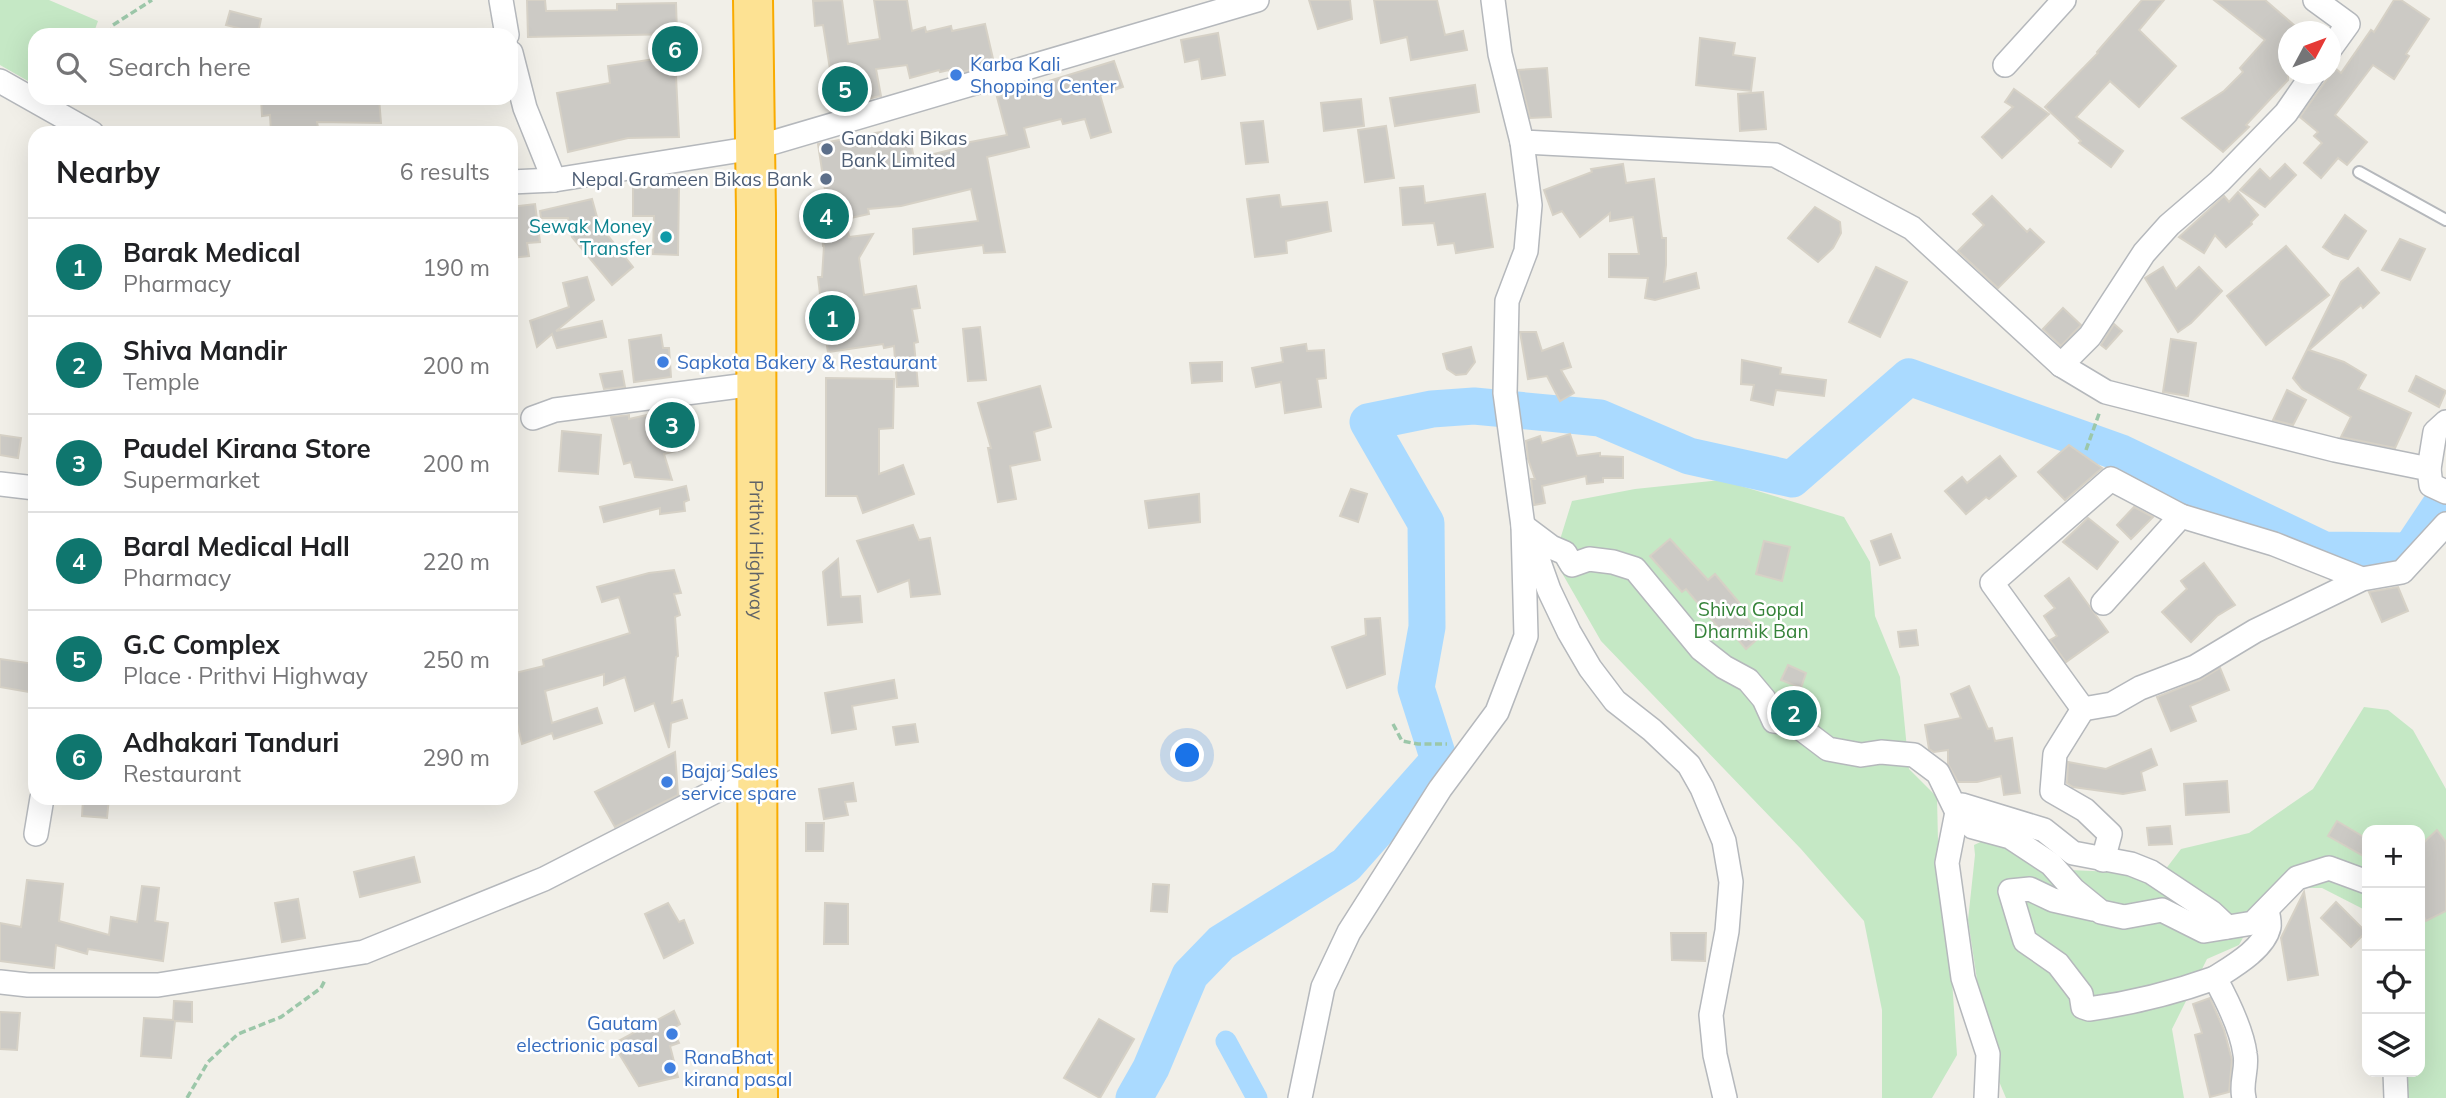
<!DOCTYPE html>
<meta charset="utf-8">
<style>
:root{--surface:#fff;--page:#f2f2f2;--text:#202124;--muted:#757577;--line:#e0e0e0;--accent:#0f766e}
body{margin:0;font-family:Mulish,sans-serif;background:var(--page);color:var(--text)}
.controls{position:absolute;right:21px;bottom:21px;display:grid;overflow:hidden;border-radius:14px;box-shadow:0 7px 28px #0002}
.controls button{width:63px;height:63px;display:grid;place-items:center;padding:0;border:0;border-bottom:2px solid var(--line);background:var(--surface);color:var(--text);font:35px sans-serif}
.compass{position:absolute;left:2278px;top:21px;width:63px;height:63px;border-radius:50%;background:var(--surface);box-shadow:0 7px 28px #0002;rotate:49deg}
.you{position:absolute;left:1188px;top:756px;width:24px;height:24px;margin:-18px;border:5px solid #fff;border-radius:50%;background:#1a73e8;box-shadow:0 0 0 10px #1a73e833}
.badge{display:grid;place-items:center;width:46px;height:46px;border-radius:50%;background:var(--accent);color:#fff;font-size:23px;font-weight:700}
.pin{position:absolute;translate:-50% -50%;border:4px solid #fff;box-shadow:0 2px 7px #0006}
.list{margin:0;padding:0;list-style:none}
h2{display:flex;justify-content:space-between;align-items:center;height:91px;margin:0;padding:0 28px;font-size:30px}
h2 small{font-size:23px;font-weight:400;color:var(--muted)}
.list li{display:grid;grid-template-columns:46px 1fr auto;gap:21px;align-items:center;box-sizing:border-box;height:98px;padding:0 28px;border-top:2px solid var(--line)}
.list b{display:block;font-size:26px;white-space:nowrap}
.list p{margin:0;font-size:23px;white-space:nowrap;color:var(--muted)}
.list em{font-size:23px;font-style:normal;color:var(--muted)}
.icon{flex:none;width:38px;height:38px;fill:none;stroke:currentColor;stroke-width:2;stroke-linecap:round;stroke-linejoin:round}
.map{position:relative;flex:none;width:2446px;height:1098px;overflow:hidden}
.search{position:absolute;background:var(--surface);box-shadow:0 7px 28px #0002;left:28px;top:28px;width:490px;height:77px;display:flex;align-items:center;gap:18px;box-sizing:border-box;padding:0 24px;border-radius:21px;color:var(--muted);font-size:26px}
.panel{position:absolute;background:var(--surface);box-shadow:0 7px 28px #0002;left:28px;top:126px;width:490px;height:679px;border-radius:21px}
.map>svg:first-child{display:block}
.green{fill:#c5e8c5}
.lines{fill:none;stroke-linecap:round;stroke-linejoin:round}
.canal{stroke:#aadaff;stroke-width:21}
.river{stroke:#aadaff;stroke-width:37}
.building{fill:#cccac5;stroke:#d6d1c6;stroke-width:2}
.lane-casing{stroke:#b5b8bc;stroke-width:14}
.street-casing{stroke:#b5b8bc;stroke-width:26}
.highway-casing{stroke:#f9ab00;stroke-width:42}
.path{stroke:#9cc7a9;stroke-width:3.5;stroke-dasharray:7 3.5;stroke-linecap:butt}
.lane{stroke:#fff;stroke-width:10}
.street{stroke:#fff;stroke-width:23}
.highway{stroke:#fde293;stroke-width:38}
.shop-dot{fill:#3f7fe0;stroke:#fff;stroke-width:2.5}
.service-dot{fill:#5c6f8a;stroke:#fff;stroke-width:2.5}
.culture-dot{fill:#0f9aa8;stroke:#fff;stroke-width:2.5}
.labels{text-anchor:middle;dominant-baseline:central;stroke-width:5;stroke-linejoin:round;paint-order:stroke}
.shop-label{font-size:19px;fill:#366cbe;stroke:#fff;text-anchor:start}
.service-label{font-size:19px;fill:#4e5e75;stroke:#fff;text-anchor:start}
.culture-label{font-size:19px;fill:#0d838f;stroke:#fff;text-anchor:end}
.street-label{font-size:19px;fill:#5f6368;stroke:#fff}
.park-label{font-size:19px;fill:#348238;stroke:#fff}
</style>
<div class="map">
<svg width="2446" height="1098" viewBox="0 0 2446 1098">
<rect width="100%" height="100%" fill="#f1efe8"/>
<!-- green -->
<g class="green">
<polygon points="0,0 49,0 98,21 93,35 35,35 35,85 0,65"/>
<polygon points="1721,480 1844,517 1870,562 1875,616 1900,677 1909,769 1937,797 1939,886 1951,964 1957,1055 1932,1098 1882,1098 1882,1010 1864,921 1801,849 1601,641 1554,559 1572,501 1635,489"/>
<polygon points="2364,707 2388,710 2413,730 2446,789 2446,1098 2385,1098 2385,1072 2420,1072 2420,830 2367,830 2367,911 2322,888 2270,888 2239,945 2207,959 2172,1029 2184,1098 2006,1098 1998,1079 1977,980 1968,920 1975,855 1974,845 1987,839 2046,869 2139,873 2165,870 2181,849 2249,833 2313,789"/>
</g>
<g class="lines">
<!-- canal -->
<polyline class="canal" points="1226,1041 1257,1098"/>
<!-- river -->
<polyline class="river" points="1134,1098 1151,1068 1190,975 1221,943 1346,865 1439,760 1416,688 1427,627 1426,523 1368,422 1432,409 1474,406 1600,418 1689,456 1792,479 1909,377 2121,453 2324,550 2410,551 2446,497"/>
</g>
<!-- building -->
<g class="building">
<polygon points="527,0 545,0 546,11 617,10 617,4 676,3 677,34 528,37"/>
<polygon points="842,0 848,44 880,39 874,0 907,0 912,31 925,27 926,32 951,26 952,31 985,24 994,63 950,76 949,70 940,72 939,70 910,78 907,65 876,69 881,96 828,107 824,90 833,88 823,25 815,26 813,1"/>
<polygon points="1309,0 1350,0 1352,19 1318,29"/>
<polygon points="1374,0 1437,0 1445,35 1463,31 1467,50 1411,60 1407,37 1381,43"/>
<polygon points="2142,0 2164,0 2139,30 2176,66 2139,107 2110,81 2076,117 2123,151 2111,167 2079,143 2081,141 2045,107 2098,53 2097,52"/>
<polygon points="2214,0 2265,0 2302,32 2288,32 2288,80 2246,125 2249,127 2223,152 2182,118 2224,91 2243,72 2240,68 2265,40"/>
<polygon points="2394,0 2401,0 2429,19 2406,54 2409,56 2394,79 2373,65 2335,115 2367,142 2347,165 2338,158 2321,178 2304,163 2322,143 2314,136 2318,132 2300,117 2335,68 2341,73 2371,30 2374,32"/>
<polygon points="230,11 261,19 258,33 226,25"/>
<polygon points="1218,33 1225,75 1202,79 1199,59 1185,62 1181,40"/>
<polygon points="1700,38 1735,43 1733,55 1755,58 1751,91 1696,85"/>
<polygon points="675,56 679,137 628,138 568,152 557,93 610,83 608,66"/>
<polygon points="1114,61 1123,87 1100,95 1111,132 1091,138 1085,119 1063,124 1061,119 1024,128 1029,147 987,157 1005,252 984,253 983,245 914,254 913,229 978,221 971,189 901,206 868,209 869,214 846,219 849,237 873,234 859,258 864,295 916,286 920,308 912,309 918,342 914,343 918,386 897,387 894,346 884,348 883,344 828,352 824,327 829,326 823,294 820,294 818,277 822,277 824,246 823,246 822,216 829,216 818,144 881,132 882,138 909,133 914,159 966,146 965,143 1007,135 997,97"/>
<polygon points="1547,68 1551,117 1530,118 1518,70"/>
<polygon points="1475,85 1479,112 1395,126 1390,98"/>
<polygon points="2014,89 2049,114 2002,158 1982,137 2013,107 2005,102"/>
<polygon points="1763,92 1766,129 1740,131 1738,94"/>
<polygon points="261,98 379,98 381,123 317,122 319,133 271,133 270,115 262,116"/>
<polygon points="1361,99 1364,126 1324,131 1321,103"/>
<polygon points="1263,121 1268,162 1246,164 1241,123"/>
<polygon points="1386,126 1394,178 1365,182 1358,130"/>
<polygon points="1623,164 1626,183 1654,179 1662,238 1666,238 1666,265 1664,282 1696,273 1699,288 1655,300 1645,298 1648,278 1609,277 1609,254 1639,254 1633,217 1610,221 1610,213 1580,237 1562,211 1553,215 1544,190 1592,172 1591,169"/>
<polygon points="2285,164 2296,175 2265,207 2240,190 2260,169 2270,179"/>
<polygon points="1423,186 1425,203 1485,194 1493,247 1456,253 1454,243 1438,245 1434,223 1403,225 1400,188"/>
<polygon points="679,187 678,255 653,254 654,216 633,216 633,188"/>
<polygon points="2238,192 2258,215 2251,222 2252,224 2226,247 2215,235 2204,253 2179,237 2224,196 2229,202"/>
<polygon points="1279,195 1281,207 1327,202 1331,231 1286,241 1287,253 1255,257 1247,199"/>
<polygon points="1992,196 2027,232 2030,229 2044,242 1998,288 1958,251 1984,225 1973,214"/>
<polygon points="592,199 597,217 593,217 633,267 612,285 572,237 568,218 541,218 540,211"/>
<polygon points="535,204 540,242 527,243 529,256 511,258 511,207"/>
<polygon points="1815,207 1840,222 1841,233 1833,248 1818,262 1788,238"/>
<polygon points="2345,215 2366,231 2348,259 2333,254 2323,247"/>
<polygon points="2400,239 2425,249 2410,280 2382,270"/>
<polygon points="2286,246 2329,295 2266,345 2227,296"/>
<polygon points="1876,267 1907,282 1880,337 1849,322"/>
<polygon points="2163,267 2176,289 2199,267 2222,291 2191,323 2178,332 2145,278"/>
<polygon points="2358,268 2379,293 2363,308 2361,305 2309,350 2344,362 2366,375 2358,389 2411,413 2395,448 2341,437 2351,417 2302,389 2293,378 2341,282"/>
<polygon points="587,277 594,300 556,331 602,321 606,337 557,348 552,334 537,347 530,321 569,307 563,283"/>
<polygon points="2063,308 2081,325 2061,346 2043,329"/>
<polygon points="2114,324 2122,331 2106,349 2101,345"/>
<polygon points="980,327 986,380 968,381 963,329"/>
<polygon points="1520,332 1536,332 1542,351 1563,343 1571,367 1561,370 1574,393 1560,401 1547,376 1528,379"/>
<polygon points="661,335 663,348 669,348 671,377 634,382 629,340"/>
<polygon points="2171,339 2196,343 2188,396 2163,392"/>
<polygon points="1306,344 1307,351 1324,350 1326,378 1317,379 1321,407 1285,413 1281,382 1256,387 1252,368 1283,362 1281,348"/>
<polygon points="1471,347 1475,362 1466,374 1456,375 1447,369 1443,354"/>
<polygon points="1742,360 1781,368 1780,374 1826,380 1824,396 1776,390 1773,405 1751,400 1754,385 1741,384"/>
<polygon points="1222,362 1222,381 1192,383 1190,363"/>
<polygon points="622,371 625,387 604,389 600,374"/>
<polygon points="2416,376 2446,391 2439,407 2409,391"/>
<polygon points="826,378 894,379 893,428 879,429 879,474 903,465 914,494 863,513 857,496 826,496"/>
<polygon points="1040,386 1051,427 1034,432 1040,460 1010,466 1016,499 998,502 988,448 991,448 978,403"/>
<polygon points="2287,390 2306,400 2293,425 2273,420"/>
<polygon points="674,409 684,449 664,454 672,480 635,477 631,462 624,464 611,417 629,415 629,419"/>
<polygon points="562,431 601,435 598,474 559,471"/>
<polygon points="1570,434 1577,456 1600,453 1600,456 1623,457 1623,478 1603,478 1603,482 1587,484 1586,476 1542,486 1545,503 1534,505 1531,479 1535,479 1528,459 1526,441 1540,436 1542,443"/>
<polygon points="0,435 21,438 18,458 0,455"/>
<polygon points="2069,445 2102,468 2065,500 2038,472"/>
<polygon points="2000,456 2016,476 1989,499 1986,497 1966,514 1945,491 1962,477 1967,483"/>
<polygon points="686,486 689,500 684,502 685,511 660,514 660,508 604,522 600,507"/>
<polygon points="1351,489 1367,494 1358,522 1340,516"/>
<polygon points="1199,494 1200,522 1149,528 1145,501"/>
<polygon points="2134,507 2153,517 2131,539 2117,525"/>
<polygon points="2088,518 2118,542 2097,569 2063,542"/>
<polygon points="913,525 919,540 930,538 940,594 911,597 909,580 878,592 857,541"/>
<polygon points="1891,534 1900,558 1880,565 1871,541"/>
<polygon points="1670,539 1708,580 1715,574 1747,612 1744,615 1762,635 1746,649 1728,628 1723,633 1686,589 1682,592 1650,556"/>
<polygon points="1764,541 1790,547 1782,581 1756,574"/>
<polygon points="838,559 841,597 860,596 862,622 828,625 823,572"/>
<polygon points="2204,563 2235,605 2217,616 2191,642 2162,612 2187,589 2181,581"/>
<polygon points="674,570 681,593 674,594 680,615 675,617 678,656 676,657 672,703 682,700 687,718 671,723 669,748 654,703 635,711 625,677 604,685 604,674 545,691 552,723 597,708 602,723 554,739 552,733 522,744 511,698 511,674 544,666 543,660 630,633 619,597 602,602 597,587 649,573"/>
<polygon points="2069,578 2108,632 2066,662 2050,640 2057,636 2044,616 2055,608 2045,596"/>
<polygon points="2398,587 2408,611 2382,622 2369,592"/>
<polygon points="1380,618 1385,674 1347,688 1332,647 1366,635 1365,619"/>
<polygon points="1916,630 1918,645 1900,647 1898,632"/>
<polygon points="0,659 35,664 35,693 0,687"/>
<polygon points="1788,665 1806,673 1801,688 1781,680"/>
<polygon points="2220,668 2229,690 2190,706 2196,721 2171,731 2157,697 2200,680"/>
<polygon points="894,680 897,698 852,706 856,729 832,733 825,693"/>
<polygon points="1969,686 1988,729 1992,728 1995,741 2012,738 2020,793 2004,795 2001,776 1977,782 1958,782 1948,764 1948,750 1934,752 1929,749 1925,725 1961,718 1951,694"/>
<polygon points="915,724 918,742 896,745 893,727"/>
<polygon points="2151,749 2157,765 2141,772 2145,790 2123,794 2073,787 2067,783 2068,762 2106,769"/>
<polygon points="675,752 678,795 615,827 595,792"/>
<polygon points="2227,781 2229,812 2186,815 2184,784"/>
<polygon points="853,783 856,801 845,802 848,815 824,819 819,789"/>
<polygon points="83,798 109,798 107,818 82,816"/>
<polygon points="2337,821 2367,839 2367,858 2328,836"/>
<polygon points="806,823 824,823 823,851 806,851"/>
<polygon points="2170,826 2172,844 2149,845 2147,828"/>
<polygon points="2437,830 2446,842 2446,911 2426,921 2420,909 2420,846"/>
<polygon points="414,857 420,882 360,897 354,872"/>
<polygon points="27,880 63,884 59,921 109,935 111,917 137,922 142,886 159,888 155,921 168,923 163,961 88,949 87,954 56,945 54,968 0,961 0,923 21,927"/>
<polygon points="1153,884 1169,885 1167,912 1151,911"/>
<polygon points="2304,892 2318,975 2288,980 2281,938"/>
<polygon points="298,899 305,938 282,942 275,903"/>
<polygon points="2336,902 2366,932 2351,947 2321,918"/>
<polygon points="668,903 679,922 684,920 693,943 664,958 645,914"/>
<polygon points="825,903 848,904 848,944 824,944"/>
<polygon points="1671,933 1706,933 1705,961 1672,960"/>
<polygon points="2210,998 2224,1030 2232,1060 2229,1092 2210,1097 2195,1035 2202,1033 2193,1004"/>
<polygon points="174,1001 192,1002 192,1022 175,1021 171,1058 141,1056 144,1018 173,1020"/>
<polygon points="674,1011 680,1024 672,1029 679,1043 670,1046 678,1077 639,1086 613,1044"/>
<polygon points="0,1012 20,1013 17,1050 0,1049"/>
<polygon points="1099,1019 1134,1039 1100,1098 1064,1078"/>
</g>
<g class="lines">
<!-- lane casing -->
<g class="lane-casing">
<polyline id="lane" points="2359,172 2446,220"/>
</g>
<!-- street casing -->
<g class="street-casing">
<g id="street">
<polyline points="501,0 507,35"/>
<polyline points="1493,0 1500,54 1522,142 1775,155 1912,228 2061,365 2106,392 2335,450 2429,469 2431,485 2446,492"/>
<polyline points="2315,0 2348,24 2330,49"/>
<polyline points="511,53 525,108 554,180"/>
<polyline points="2005,65 2064,0"/>
<polyline points="0,81 92,133"/>
<polyline points="511,182 554,180 754,148 1257,0"/>
<polyline points="2061,365 2090,336 2144,253 2169,225 2219,182 2286,113 2313,74"/>
<polyline points="533,418 555,410 755,384"/>
<polyline points="2429,469 2435,432 2446,422"/>
<polyline points="0,484 35,488"/>
<polyline points="2362,579 2274,544 2181,516 2111,479 1992,583 2083,709 2112,704 2140,688 2195,667 2255,631 2362,579 2402,572 2446,524"/>
<polyline points="2103,603 2181,516"/>
<polyline points="2083,709 2055,754 2052,791 2085,810 2110,834 2103,860"/>
<polyline points="36,834 42,798"/>
<path d="M2093 909 2053 900 2030 889 2010 891 2025 941 2058 964 2081 994 2083 1007 2089 1009C2133 1003 2173 993 2215 978 2227 1000 2242 1030 2245 1054 2248 1069 2240 1083 2244 1098"/>
<path d="M2215 978C2232 967 2264 949 2269 927 2270 922 2268 915 2267 910"/>
<polyline points="0,982 28,985 158,985 364,952 544,879 757,770"/>
<polyline points="2395,1072 2396,1098"/>
<polyline points="1300,1098 1323,987 1349,932 1440,789 1497,712 1526,636 1523,526 1505,393 1507,301 1526,251 1530,205 1522,142"/>
<polyline points="1725,1098 1715,1055 1711,1015 1727,931 1731,882 1724,841 1702,788 1689,765 1652,730 1615,701 1590,668 1569,632 1549,590 1533,545 1523,526 1551,547 1565,553 1572,565 1589,559 1613,562 1635,569 1701,649 1724,667 1748,680 1764,699 1774,721 1795,724 1828,749 1861,755 1881,752 1914,755 1938,773 1957,812 1973,827 2010,837 2051,864 2074,890 2101,912 2124,917 2162,910 2204,931 2253,923 2297,878 2329,868 2367,882"/>
<polyline points="1986,1098 1988,1054 1963,978 1947,863 1957,812 1962,805 2044,830 2073,853 2131,864 2151,872 2211,912 2227,927"/>
</g>
</g>
<!-- highway casing -->
<g class="highway-casing">
<g id="highway">
<path id="s1" d="M753 0 756 213 758 1098"/>
</g>
</g>
<!-- path -->
<g class="path">
<polyline points="110,35 113,25 152,0"/>
<polyline points="2086,450 2100,411"/>
<polyline points="1393,724 1402,741 1418,744 1447,744"/>
<polyline points="187,1098 208,1062 238,1034 281,1017 321,988 325,980"/>
</g>
<!-- lane -->
<use href="#lane" class="lane"/>
<!-- street -->
<use href="#street" class="street"/>
<!-- highway -->
<use href="#highway" class="highway"/>
</g>
<!-- markers -->
<g class="shop-dot">
<circle cx="956" cy="75" r="7"/>
<circle cx="663" cy="362" r="7"/>
<circle cx="667" cy="782" r="7"/>
<circle cx="672" cy="1034" r="7"/>
<circle cx="670" cy="1068" r="7"/>
</g>
<g class="service-dot">
<circle cx="827" cy="149" r="7"/>
<circle cx="826" cy="179" r="7"/>
</g>
<circle class="culture-dot" cx="666" cy="237" r="7"/>
<g class="labels">
<!-- shop labels -->
<g class="shop-label">
<text x="970" y="64">Karba Kali<tspan x="970" dy="22">Shopping Center</tspan></text>
<text x="677" y="362">Sapkota Bakery &amp; Restaurant</text>
<text x="681" y="771">Bajaj Sales<tspan x="681" dy="22">service spare</tspan></text>
<text x="658" y="1023" text-anchor="end">Gautam<tspan x="658" dy="22">electrionic pasal</tspan></text>
<text x="684" y="1057">RanaBhat<tspan x="684" dy="22">kirana pasal</tspan></text>
</g>
<!-- service labels -->
<g class="service-label">
<text x="841" y="138">Gandaki Bikas<tspan x="841" dy="22">Bank Limited</tspan></text>
<text x="812" y="179" text-anchor="end">Nepal Grameen Bikas Bank</text>
</g>
<!-- culture labels -->
<g class="culture-label">
<text x="652" y="226">Sewak Money<tspan x="652" dy="22">Transfer</tspan></text>
</g>
<!-- street labels -->
<g class="street-label">
<text stroke="none"><textPath href="#s1" startOffset="550">Prithvi Highway</textPath></text>
</g>
<!-- park labels -->
<g class="park-label">
<text x="1751" y="609">Shiva Gopal<tspan x="1751" dy="22">Dharmik Ban</tspan></text>
</g>
</g>
</svg>
<div class="controls">
<button>+</button>
<button>−</button>
<button><svg class="icon" aria-label="locate" viewBox="0 0 24 24"><circle cx="12" cy="12" r="6"/><path d="M12 2v4M12 18v4M2 12h4M18 12h4"/></svg></button>
<button><svg class="icon" aria-label="layers" viewBox="0 0 24 24"><path d="M12 4l9 5-9 5-9-5zM3 14l9 5 9-5"/></svg></button>
</div>
<svg class="compass" viewBox="-18 -18 36 36"><path d="M0-13l5 13h-10z" fill="#e53935"/><path d="M0 13l5-13h-10z" fill="#757577"/></svg>
<div class="you"></div>
<div class="pin badge" style="left:832px;top:318px">1</div>
<div class="pin badge" style="left:1794px;top:713px">2</div>
<div class="pin badge" style="left:672px;top:425px">3</div>
<div class="pin badge" style="left:826px;top:216px">4</div>
<div class="pin badge" style="left:845px;top:89px">5</div>
<div class="pin badge" style="left:675px;top:49px">6</div>
<div class="search"><svg class="icon" aria-label="search" viewBox="0 0 24 24"><circle cx="10" cy="10" r="6"/><path d="M15 15l6 6"/></svg>Search here</div>
<section class="panel">
<h2>Nearby<small>6 results</small></h2>
<ul class="list">
<li><span class="badge">1</span><div><b>Barak Medical</b><p>Pharmacy</p></div><em>190 m</em></li>
<li><span class="badge">2</span><div><b>Shiva Mandir</b><p>Temple</p></div><em>200 m</em></li>
<li><span class="badge">3</span><div><b>Paudel Kirana Store</b><p>Supermarket</p></div><em>200 m</em></li>
<li><span class="badge">4</span><div><b>Baral Medical Hall</b><p>Pharmacy</p></div><em>220 m</em></li>
<li><span class="badge">5</span><div><b>G.C Complex</b><p>Place · Prithvi Highway</p></div><em>250 m</em></li>
<li><span class="badge">6</span><div><b>Adhakari Tanduri</b><p>Restaurant</p></div><em>290 m</em></li>
</ul>
</section>
</div>
